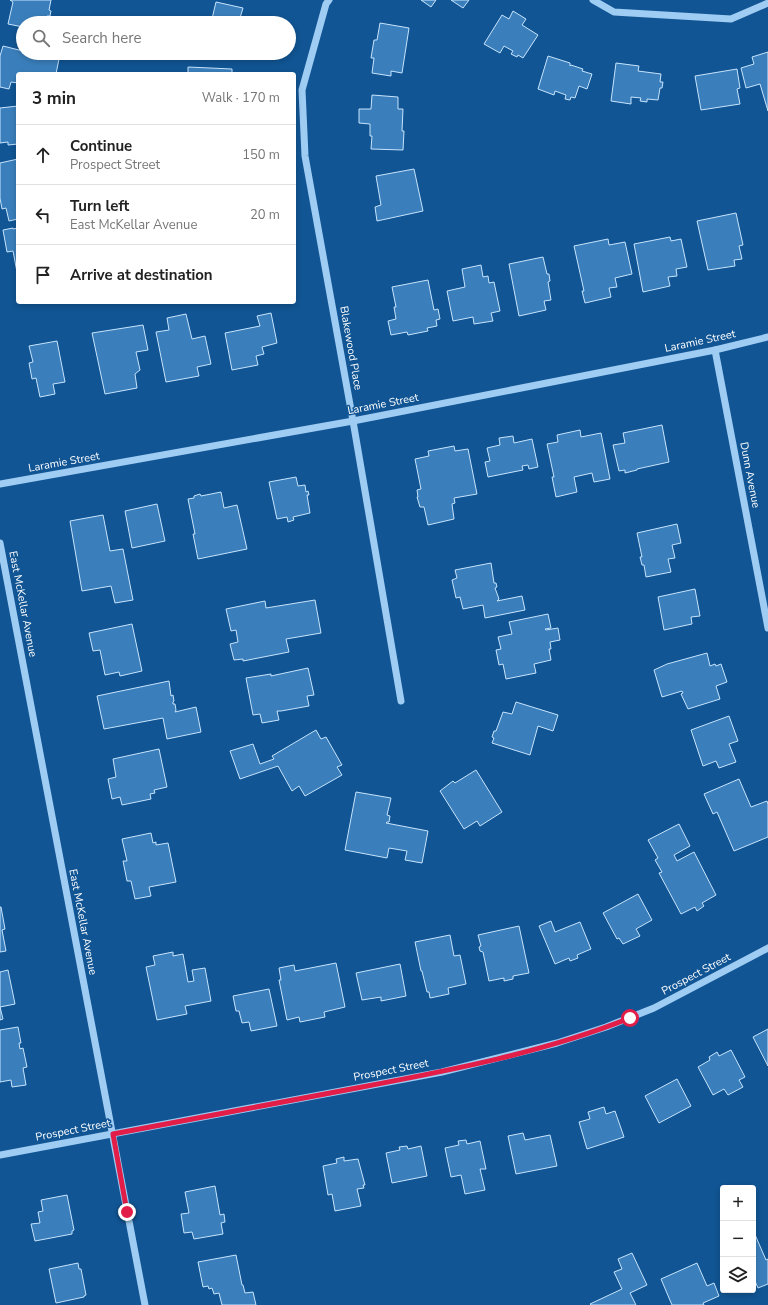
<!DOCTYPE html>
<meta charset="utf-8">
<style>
:root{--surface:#fff;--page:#f2f2f2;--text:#222;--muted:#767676;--line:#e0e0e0}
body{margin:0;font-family:"Nunito Sans",sans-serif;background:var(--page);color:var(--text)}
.controls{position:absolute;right:12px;bottom:12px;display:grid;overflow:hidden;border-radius:4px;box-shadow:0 2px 6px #0003}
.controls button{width:36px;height:36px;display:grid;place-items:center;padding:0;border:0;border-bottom:1px solid var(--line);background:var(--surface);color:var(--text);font:20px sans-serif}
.stop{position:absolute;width:12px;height:12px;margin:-9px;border:3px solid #e11d48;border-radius:50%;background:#fff}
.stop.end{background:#e11d48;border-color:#fff;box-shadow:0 1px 4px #0008}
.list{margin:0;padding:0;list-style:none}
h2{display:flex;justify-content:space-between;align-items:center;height:52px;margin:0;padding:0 16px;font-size:17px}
h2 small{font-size:13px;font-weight:400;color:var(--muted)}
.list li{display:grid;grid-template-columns:26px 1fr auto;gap:12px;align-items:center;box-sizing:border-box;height:60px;padding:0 16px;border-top:1px solid var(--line)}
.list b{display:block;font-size:15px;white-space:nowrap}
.list p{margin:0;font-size:13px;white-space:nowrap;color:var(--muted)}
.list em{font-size:13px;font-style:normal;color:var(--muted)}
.icon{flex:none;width:22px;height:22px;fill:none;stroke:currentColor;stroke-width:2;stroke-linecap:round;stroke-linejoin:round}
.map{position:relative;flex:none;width:768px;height:1305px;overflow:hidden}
.search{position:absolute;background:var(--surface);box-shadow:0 2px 6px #0003;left:16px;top:16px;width:280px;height:44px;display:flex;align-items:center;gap:10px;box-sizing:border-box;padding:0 14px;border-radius:22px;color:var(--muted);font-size:15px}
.panel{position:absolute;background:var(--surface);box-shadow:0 2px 6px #0003;left:16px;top:72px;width:280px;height:232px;border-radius:4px}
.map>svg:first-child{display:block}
.building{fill:#3a7fbc;stroke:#c7e4fd}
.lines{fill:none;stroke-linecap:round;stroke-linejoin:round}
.minor{stroke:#9fccf3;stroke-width:7}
.route{stroke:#e11d48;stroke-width:5}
.labels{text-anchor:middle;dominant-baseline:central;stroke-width:3;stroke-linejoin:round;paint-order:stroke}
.street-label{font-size:11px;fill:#fff;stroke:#115594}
</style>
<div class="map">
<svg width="768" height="1305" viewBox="0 0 768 1305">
<rect width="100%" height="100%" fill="#115594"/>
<!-- building -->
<g class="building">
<polygon points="10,0 51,0 49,10 51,11 50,16 47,16 45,23 27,20 26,23 23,23 23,27 8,24 13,2"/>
<polygon points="421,0 436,0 431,7"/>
<polygon points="451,0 469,0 463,8"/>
<polygon points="216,2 243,8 240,18 245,19 244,23 211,23"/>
<polygon points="513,11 526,19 522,25 538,35 523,58 518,55 517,57 511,54 513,51 504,46 500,53 484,44 502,15 509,19"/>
<polygon points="380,23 409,28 402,73 391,71 391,76 372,73 374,58 371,58 374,40 377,40"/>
<polygon points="3,46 23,51 23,53 33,53 59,59 56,74 18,74 18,83 11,82 9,89 0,87 0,56"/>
<polygon points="768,52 768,111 760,84 746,88 741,68 754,64 752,57"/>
<polygon points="548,56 570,63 570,66 571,65 583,69 582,71 592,74 587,89 579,86 575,98 571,97 570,100 565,99 566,95 555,91 554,95 538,89"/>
<polygon points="616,63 639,66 638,71 661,74 660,82 663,82 662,88 660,88 658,100 647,99 647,102 640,101 641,98 631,97 631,104 611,101"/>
<polygon points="188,67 232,69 232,74 188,74"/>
<polygon points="737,69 740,88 737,89 740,104 701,110 695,76"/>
<polygon points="372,95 398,97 398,109 403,109 402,131 404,131 403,150 371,149 372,136 370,136 370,124 359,123 359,109 371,109"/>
<polygon points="18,106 18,144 8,145 8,142 0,143 0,108"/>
<polygon points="18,159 18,219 9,221 6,208 2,209 0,198 0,163"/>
<polygon points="414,169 423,211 377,221 375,207 381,205 376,176"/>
<polygon points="736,213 743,245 739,246 742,259 734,260 735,266 708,270 697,221"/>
<polygon points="13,228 13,229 18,228 17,272 13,251 7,252 3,230"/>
<polygon points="670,237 671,241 681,239 687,267 676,269 677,276 668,277 670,286 643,292 634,244"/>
<polygon points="608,239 609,245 625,242 632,274 615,278 617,287 609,288 611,297 585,303 582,291 584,291 574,246"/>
<polygon points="543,257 547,274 549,274 550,281 548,282 551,300 544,301 546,310 519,316 509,264"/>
<polygon points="481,265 483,277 488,276 489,283 494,282 500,311 491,313 493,321 474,324 473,317 453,321 447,291 465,287 462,269"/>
<polygon points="428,280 434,310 438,309 440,319 436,320 437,326 427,328 428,331 408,335 407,332 391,335 388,321 396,319 394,307 396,307 392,287"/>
<polygon points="271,313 277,343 262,347 264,354 256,356 258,365 232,370 225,333 260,326 257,316"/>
<polygon points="186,314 192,339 205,336 211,364 197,367 199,376 166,382 156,332 169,330 167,318"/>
<polygon points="143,325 148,350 136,352 140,370 135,374 137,388 105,394 92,333"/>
<polygon points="57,341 65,382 53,384 55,394 40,397 36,378 32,379 29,363 33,362 29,346"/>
<polygon points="662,425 669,462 637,469 637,470 625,473 625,470 619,471 613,445 625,443 623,433"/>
<polygon points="580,430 581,437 601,433 610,479 594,482 592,473 574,477 577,492 556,497 552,477 554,477 547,444 558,442 557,435"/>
<polygon points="513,436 514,443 532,439 538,467 529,469 528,465 522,466 523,470 488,477 485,462 490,461 487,448 500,445 499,438"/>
<polygon points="454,446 455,451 468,449 477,494 454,498 455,503 452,504 454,519 428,525 424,507 420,507 417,497 418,497 417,490 421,489 415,459 429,456 428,451"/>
<polygon points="296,477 298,486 305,485 306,492 308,491 309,495 307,495 310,513 293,517 294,520 288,522 287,517 277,519 269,482"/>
<polygon points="221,492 224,508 237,505 247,549 198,559 193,534 195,534 188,499 194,498 194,496 200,494 201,496"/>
<polygon points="157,504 165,541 132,548 125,511"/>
<polygon points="103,515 110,551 123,549 133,600 115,603 111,586 82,591 70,521"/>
<polygon points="677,524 681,543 672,545 675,558 668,559 671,572 646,577 644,565 642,565 640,557 642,557 637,533"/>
<polygon points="491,563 494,583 496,583 497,587 495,588 499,599 497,601 522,596 525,610 485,618 483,605 463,609 460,597 456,598 452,580 457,578 455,570"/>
<polygon points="695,589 700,616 691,617 692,624 664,630 658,597"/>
<polygon points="315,600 321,633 286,639 289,652 243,661 243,659 234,660 230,644 238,642 236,630 231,631 226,609 265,601 266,608"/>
<polygon points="548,614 551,628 545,629 546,630 558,628 560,640 550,642 551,649 549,649 551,660 534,664 536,673 506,679 503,664 499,665 496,650 501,649 498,637 512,634 509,622"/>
<polygon points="132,624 142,671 120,676 119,672 105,675 100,650 93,651 89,633"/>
<polygon points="707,653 710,666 715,664 716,666 721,664 727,682 716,686 720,699 688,709 681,694 683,693 682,691 662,697 654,670 667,664"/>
<polygon points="308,668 314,695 307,696 309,706 281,711 277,711 279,720 262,723 260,714 253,715 246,678 271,674 271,676"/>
<polygon points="169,681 171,696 173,695 174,701 173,702 173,704 175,704 176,710 175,712 196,707 201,732 167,739 163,718 104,729 97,696"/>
<polygon points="516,702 558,715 553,731 538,726 530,755 492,743 494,738 492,737 494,731 496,731 503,712 512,714"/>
<polygon points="729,716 738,741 729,744 736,762 719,768 716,761 703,766 691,730"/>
<polygon points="316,730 321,739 326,737 342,765 337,767 342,775 305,796 299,786 292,791 278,766 240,779 230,751 253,744 260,764 274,759 272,756"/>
<polygon points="159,749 167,787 154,790 155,793 150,794 151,799 122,805 120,797 112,799 108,779 116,777 113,759"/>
<polygon points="476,770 502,812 480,826 477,821 464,829 440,791 453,781 455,783"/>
<polygon points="739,779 751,807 767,801 768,804 768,837 734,851 717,812 713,814 704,794"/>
<polygon points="356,792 391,798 387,815 390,816 389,822 387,822 386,823 428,831 422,863 405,860 407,851 389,848 387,858 345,850"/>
<polygon points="679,824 690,846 674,855 677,861 694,852 716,895 702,903 704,906 697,911 695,907 681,914 659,873 662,872 655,860 658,858 648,840"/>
<polygon points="151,833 153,843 156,842 156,845 168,843 176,882 149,887 151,896 135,899 131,881 127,881 123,861 127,861 122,839"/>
<polygon points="638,894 652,920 636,929 640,936 623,944 619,938 617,939 603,913"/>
<polygon points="0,907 1,907 5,929 2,930 6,951 0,952"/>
<polygon points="551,921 555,932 580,922 591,949 577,955 578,958 570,961 569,958 555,964 539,926"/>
<polygon points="519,926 529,973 513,976 513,979 504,981 504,978 489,981 483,952 480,951 479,947 481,946 478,935"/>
<polygon points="450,935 454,956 460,955 466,984 448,988 449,994 430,998 429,992 427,992 422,971 421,971 415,942"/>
<polygon points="173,952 173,956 183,954 188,982 194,981 192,970 205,968 211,1001 185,1006 187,1014 157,1020 146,967 155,965 153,956"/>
<polygon points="336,963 345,1007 324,1012 325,1017 300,1022 299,1017 287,1020 279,980 281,980 279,968 294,965 295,971"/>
<polygon points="400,964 406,996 381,1001 381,997 362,1000 356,973"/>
<polygon points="8,970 15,1004 0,1007 0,972"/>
<polygon points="269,989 277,1026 251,1031 249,1022 242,1023 239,1011 236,1011 233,996"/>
<polygon points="0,1007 3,1019 0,1020"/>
<polygon points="18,1027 21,1043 19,1043 20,1049 23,1048 27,1067 23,1068 26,1085 12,1087 11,1080 0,1082 0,1030"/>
<polygon points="768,1029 768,1066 753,1037"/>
<polygon points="731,1050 745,1077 739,1080 743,1087 728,1095 724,1089 713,1095 698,1067 710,1060 709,1057 717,1052 719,1056"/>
<polygon points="677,1079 691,1106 659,1123 645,1096"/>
<polygon points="604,1107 606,1114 615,1111 624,1137 587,1149 579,1122 590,1119 588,1112"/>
<polygon points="523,1133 525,1140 550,1135 557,1166 516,1174 508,1136"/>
<polygon points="466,1140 467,1144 480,1141 486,1169 480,1169 485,1190 465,1194 461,1175 451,1177 445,1148 459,1145 458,1141"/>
<polygon points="407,1146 408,1149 421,1146 427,1176 392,1183 386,1153 400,1150 399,1147"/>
<polygon points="344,1157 344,1161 358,1159 365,1185 363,1185 364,1188 357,1189 361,1206 335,1211 332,1194 328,1195 323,1166 337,1163 336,1159"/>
<polygon points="215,1186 220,1215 224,1214 225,1222 221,1223 223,1234 194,1239 192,1232 184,1233 181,1214 189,1213 185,1192"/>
<polygon points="67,1195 74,1230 72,1231 72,1234 35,1241 31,1224 40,1223 38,1212 43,1211 41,1200"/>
<polygon points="753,1230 766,1260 768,1259 768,1284 758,1288 755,1281 753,1282"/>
<polygon points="632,1253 647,1285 630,1293 636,1305 591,1305 590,1304 622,1289 614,1272 622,1269 618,1259"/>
<polygon points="236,1255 242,1285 243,1285 245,1293 253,1292 256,1305 222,1305 219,1293 214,1294 212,1288 209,1289 208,1286 203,1287 198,1262"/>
<polygon points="78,1263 79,1269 81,1269 86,1295 84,1296 84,1297 56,1303 49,1269"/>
<polygon points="697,1263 707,1286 714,1283 719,1296 703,1303 704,1305 672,1305 661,1279"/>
</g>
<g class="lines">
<!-- minor -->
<g class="minor">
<polyline points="329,0 326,4 302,90 305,156 353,421 401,701"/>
<polyline points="593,0 614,12 731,19 768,3"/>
<polyline points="715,350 768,628"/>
<polyline points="0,484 353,421 715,350 768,337"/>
<polyline points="0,543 145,1305"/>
<polyline points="0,1155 442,1072 557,1043 606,1027 654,1008 768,948"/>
</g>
</g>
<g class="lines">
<!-- route -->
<path class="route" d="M127 1212 113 1134C196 1118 279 1103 362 1087 452 1070 545 1052 630 1018"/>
</g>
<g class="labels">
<!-- street labels -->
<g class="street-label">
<text transform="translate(700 341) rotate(-12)">Laramie Street</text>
<text transform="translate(351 348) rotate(80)">Blakewood Place</text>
<text transform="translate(383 404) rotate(-11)">Laramie Street</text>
<text transform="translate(64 462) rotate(-10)">Laramie Street</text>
<text transform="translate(750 475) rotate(79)">Dunn Avenue</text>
<text transform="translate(23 604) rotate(79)">East McKellar Avenue</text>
<text transform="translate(83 922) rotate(79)">East McKellar Avenue</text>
<text transform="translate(696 974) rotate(-28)">Prospect Street</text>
<text transform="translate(391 1070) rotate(-11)">Prospect Street</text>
<text transform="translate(73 1130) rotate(-11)">Prospect Street</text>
</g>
</g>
</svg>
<div class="controls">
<button>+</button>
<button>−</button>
<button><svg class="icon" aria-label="layers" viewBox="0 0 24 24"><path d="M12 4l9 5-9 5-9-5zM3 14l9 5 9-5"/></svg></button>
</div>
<div class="stop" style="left:630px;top:1018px"></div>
<div class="stop end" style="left:127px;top:1212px"></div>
<div class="search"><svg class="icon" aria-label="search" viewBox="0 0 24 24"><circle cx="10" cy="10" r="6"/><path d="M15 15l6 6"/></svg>Search here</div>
<section class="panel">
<h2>3 min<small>Walk · 170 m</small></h2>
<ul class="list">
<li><svg class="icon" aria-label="ahead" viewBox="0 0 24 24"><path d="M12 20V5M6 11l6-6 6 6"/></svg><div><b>Continue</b><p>Prospect Street</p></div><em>150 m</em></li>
<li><svg class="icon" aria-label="left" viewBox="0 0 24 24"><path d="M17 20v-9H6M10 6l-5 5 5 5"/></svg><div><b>Turn left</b><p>East McKellar Avenue</p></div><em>20 m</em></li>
<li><svg class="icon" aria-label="arrive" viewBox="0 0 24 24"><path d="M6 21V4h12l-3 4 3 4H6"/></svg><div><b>Arrive at destination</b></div></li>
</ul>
</section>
</div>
